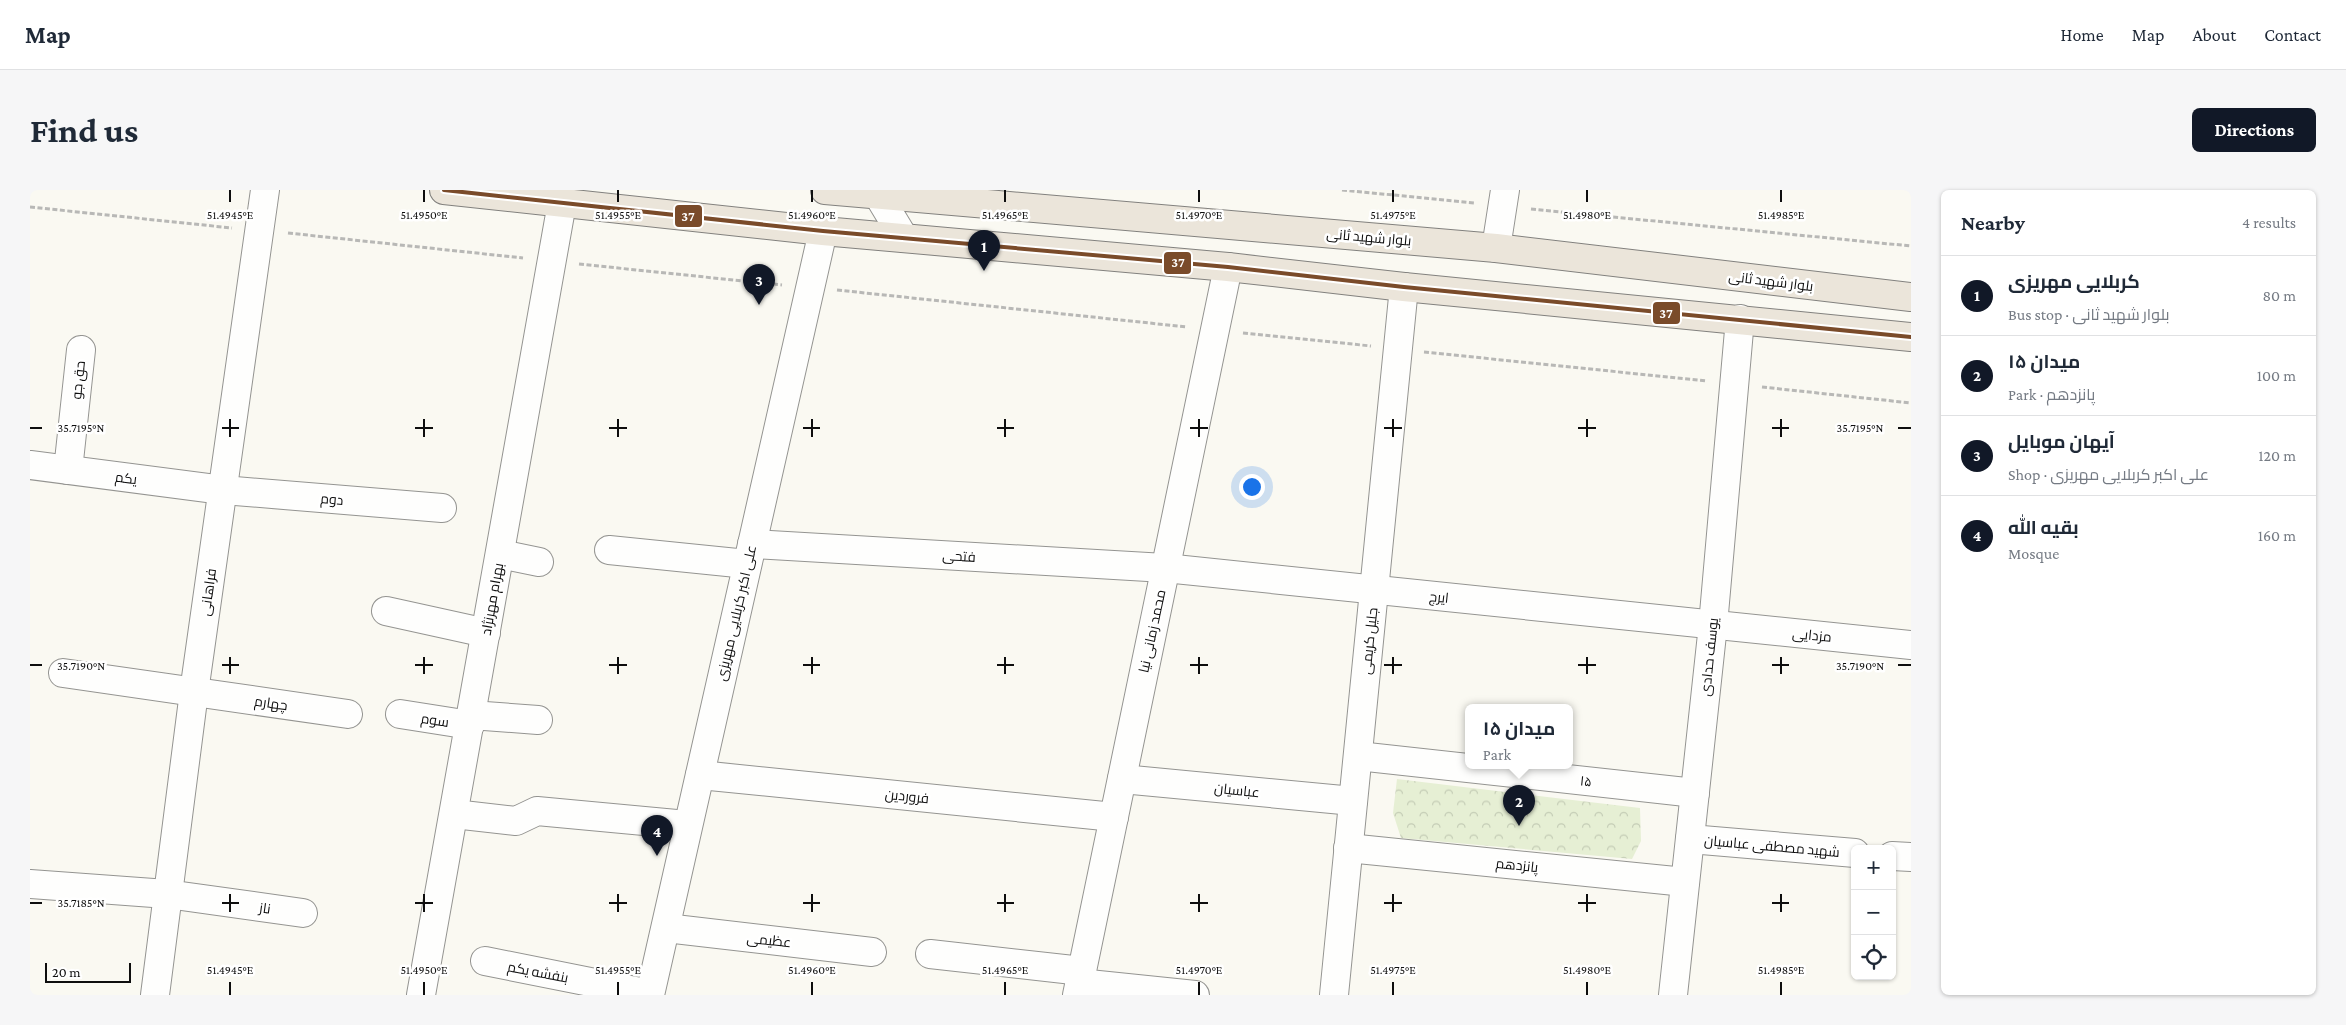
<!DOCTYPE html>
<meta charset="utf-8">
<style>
:root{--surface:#fff;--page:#f6f6f7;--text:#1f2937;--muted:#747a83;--line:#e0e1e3;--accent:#111827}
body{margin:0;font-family:"Crimson Pro",Cairo,serif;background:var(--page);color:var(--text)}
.controls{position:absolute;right:15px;bottom:15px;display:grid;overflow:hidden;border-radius:8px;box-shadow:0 1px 4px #0004}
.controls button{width:45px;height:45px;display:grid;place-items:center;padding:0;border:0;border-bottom:1px solid var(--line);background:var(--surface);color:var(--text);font:25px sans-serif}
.scale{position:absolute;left:15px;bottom:12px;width:86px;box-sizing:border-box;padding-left:5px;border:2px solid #0e0e0e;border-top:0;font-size:14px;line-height:18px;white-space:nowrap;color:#0e0e0e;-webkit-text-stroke:4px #fff;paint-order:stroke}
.you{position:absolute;left:1221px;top:296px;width:18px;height:18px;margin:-12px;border:4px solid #fff;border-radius:50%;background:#1a73e8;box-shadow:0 0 0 8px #1a73e833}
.badge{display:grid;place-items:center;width:32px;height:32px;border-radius:50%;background:var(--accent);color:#fff;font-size:16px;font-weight:700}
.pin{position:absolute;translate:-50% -41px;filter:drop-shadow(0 1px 2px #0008)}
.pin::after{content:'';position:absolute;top:26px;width:18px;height:15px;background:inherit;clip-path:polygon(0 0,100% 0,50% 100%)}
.popup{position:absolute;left:1435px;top:514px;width:108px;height:65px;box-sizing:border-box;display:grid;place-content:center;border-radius:8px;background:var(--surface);filter:drop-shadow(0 1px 4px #0005);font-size:16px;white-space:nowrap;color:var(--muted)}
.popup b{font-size:19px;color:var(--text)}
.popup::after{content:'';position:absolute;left:50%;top:100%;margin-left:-10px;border:10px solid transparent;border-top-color:var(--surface)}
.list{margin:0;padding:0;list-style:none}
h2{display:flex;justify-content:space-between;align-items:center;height:65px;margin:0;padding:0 20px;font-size:21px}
h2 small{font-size:16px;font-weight:400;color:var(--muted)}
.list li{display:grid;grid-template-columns:32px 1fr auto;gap:15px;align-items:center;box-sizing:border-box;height:80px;padding:0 20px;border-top:1px solid var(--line)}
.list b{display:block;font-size:19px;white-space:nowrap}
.list p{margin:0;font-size:16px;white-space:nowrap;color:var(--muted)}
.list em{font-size:16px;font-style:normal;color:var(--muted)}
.icon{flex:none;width:28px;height:28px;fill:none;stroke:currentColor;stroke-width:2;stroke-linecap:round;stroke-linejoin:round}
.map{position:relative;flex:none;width:1881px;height:805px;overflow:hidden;border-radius:8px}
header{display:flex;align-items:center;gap:30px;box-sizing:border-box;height:70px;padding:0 25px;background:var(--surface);border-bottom:1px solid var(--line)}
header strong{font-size:24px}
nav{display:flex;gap:28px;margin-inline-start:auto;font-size:18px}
.intro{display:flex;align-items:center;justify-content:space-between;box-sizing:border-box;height:120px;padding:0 30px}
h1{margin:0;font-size:35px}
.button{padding:12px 22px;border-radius:8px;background:var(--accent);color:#fff;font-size:18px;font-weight:700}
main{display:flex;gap:30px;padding:0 30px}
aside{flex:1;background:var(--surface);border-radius:8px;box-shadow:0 1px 4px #0004}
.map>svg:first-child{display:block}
.park{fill:url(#park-crowns)}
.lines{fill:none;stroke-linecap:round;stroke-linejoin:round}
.minor-casing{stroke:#949491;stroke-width:30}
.major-casing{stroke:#82817e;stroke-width:30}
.path{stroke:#b8b8b6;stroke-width:3;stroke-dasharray:5 2.5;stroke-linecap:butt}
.minor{stroke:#fefefd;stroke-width:28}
.major{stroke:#ebe5da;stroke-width:28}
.bus-1-casing{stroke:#fff;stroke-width:8}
.bus-1{stroke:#7a4b2a;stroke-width:4}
.ticks{fill:none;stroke:#0e0e0e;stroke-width:2}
.labels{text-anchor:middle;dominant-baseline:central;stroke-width:5;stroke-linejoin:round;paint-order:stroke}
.street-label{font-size:14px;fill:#0e0e0e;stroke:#fff}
.ticks-label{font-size:12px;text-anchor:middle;fill:#0e0e0e;stroke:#fff;stroke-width:5;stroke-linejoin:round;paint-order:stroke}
.line-badge{stroke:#fff;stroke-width:2}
.badge-label{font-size:14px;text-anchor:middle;font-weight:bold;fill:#fff}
</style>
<header>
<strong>Map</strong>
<nav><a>Home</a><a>Map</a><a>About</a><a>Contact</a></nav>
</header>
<div class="intro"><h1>Find us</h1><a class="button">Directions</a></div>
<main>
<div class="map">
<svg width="1881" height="805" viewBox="0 0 1881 805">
<defs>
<pattern id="park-crowns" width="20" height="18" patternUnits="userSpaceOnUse" patternTransform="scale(1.25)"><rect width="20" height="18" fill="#e6efd4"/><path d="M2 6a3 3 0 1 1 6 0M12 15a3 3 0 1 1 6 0" fill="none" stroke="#c4ccb5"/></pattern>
</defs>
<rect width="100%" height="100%" fill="#faf9f2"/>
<!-- park -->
<polygon class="park" points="1367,589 1610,618 1611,651 1602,669 1371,648 1363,623"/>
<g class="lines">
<!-- minor casing -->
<g class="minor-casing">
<g id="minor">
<polyline points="848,0 848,5 874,48"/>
<polyline points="1466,58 1475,0"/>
<polyline points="0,275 193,300 412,318"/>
<polyline points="38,280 51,160"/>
<polyline points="722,354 1135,378 1881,455"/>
<polyline points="579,360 717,374"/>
<polyline points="470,364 509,372"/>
<polyline points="356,421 456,443"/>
<polyline points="33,483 318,524"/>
<polyline points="370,524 440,535"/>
<polyline points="441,525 508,530"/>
<polyline points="1328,566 1665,603"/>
<polyline points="670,585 1084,627"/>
<polyline points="1092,589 1323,611"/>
<polyline points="424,624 486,631 507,621 657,635"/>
<polyline points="1660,649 1825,663"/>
<polyline points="1318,658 1655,692"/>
<polyline points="1862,666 1881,667"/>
<polyline points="0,694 137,704 273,723"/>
<polyline points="636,738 842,762"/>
<polyline points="900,764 1052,781"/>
<polyline points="455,771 620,804"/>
<polyline points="1049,793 1165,805"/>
<polyline points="125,805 164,502 235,0"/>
<polyline points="391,805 532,13"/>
<polyline points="620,805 793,41"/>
<polyline points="1047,805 1198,77"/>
<polyline points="1304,805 1374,97"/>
<polyline points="1643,805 1683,435 1710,129"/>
</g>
</g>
<!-- major casing -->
<g class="major-casing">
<g id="major">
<polyline points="414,0 793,41 1198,77 1374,97 1881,147"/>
<polyline points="795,0 1466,58 1881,107"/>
</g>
</g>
<!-- path -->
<g class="path">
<polyline points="1312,0 1445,13"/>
<polyline points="0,17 202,38"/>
<polyline points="1501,19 1881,56"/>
<polyline points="258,43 493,68"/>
<polyline points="549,74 752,95"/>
<polyline points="807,100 1157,137"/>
<polyline points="1213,143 1341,156"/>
<polyline points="1394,162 1677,191"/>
<polyline points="1732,197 1881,213"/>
</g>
<!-- minor -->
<use href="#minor" class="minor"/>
<!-- major -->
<use href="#major" class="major"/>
<!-- bus-1 casing -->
<g class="bus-1-casing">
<polyline id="bus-1" points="414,0 793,41 1198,77 1374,97 1881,147"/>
</g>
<!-- bus-1 -->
<use href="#bus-1" class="bus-1"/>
</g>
<!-- ticks -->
<path class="ticks" d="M200 0V12M394 0V12M588 0V12M782 0V12M975 0V12M1169 0V12M1363 0V12M1557 0V12M1751 0V12M200 229V247M394 229V247M588 229V247M782 229V247M975 229V247M1169 229V247M1363 229V247M1557 229V247M1751 229V247M0 238H12M192 238H209M385 238H403M579 238H597M773 238H790M967 238H984M1160 238H1178M1354 238H1372M1548 238H1566M1742 238H1759M1868 238H1881M200 467V484M394 467V484M588 467V484M782 467V484M975 467V484M1169 467V484M1363 467V484M1557 467V484M1751 467V484M0 475H12M192 475H209M385 475H403M579 475H597M773 475H790M967 475H984M1160 475H1178M1354 475H1372M1548 475H1566M1742 475H1759M1868 475H1881M200 704V722M394 704V722M588 704V722M782 704V722M975 704V722M1169 704V722M1363 704V722M1557 704V722M1751 704V722M0 713H12M192 713H209M385 713H403M579 713H597M773 713H790M967 713H984M1160 713H1178M1354 713H1372M1548 713H1566M1742 713H1759M200 792V805M394 792V805M588 792V805M782 792V805M975 792V805M1169 792V805M1363 792V805M1557 792V805M1751 792V805"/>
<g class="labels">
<!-- street labels -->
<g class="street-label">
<text transform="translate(1339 47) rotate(5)">بلوار شهید ثانی</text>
<text transform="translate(1741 91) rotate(7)">بلوار شهید ثانی</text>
<text transform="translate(48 190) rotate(-84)">حق جو</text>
<text transform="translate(96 288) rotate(7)">یکم</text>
<text transform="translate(302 309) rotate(5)">دوم</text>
<text transform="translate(929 366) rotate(3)">فتحی</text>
<text transform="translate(178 402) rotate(-82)">فراهانی</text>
<text transform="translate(1409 407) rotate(6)">ایرج</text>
<text transform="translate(462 409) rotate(-80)">بهرام مهرنژاد</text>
<text transform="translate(706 423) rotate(-77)">علی اکبر کربلایی مهریزی</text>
<text transform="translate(1122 441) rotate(-78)">محمد زمانی نیا</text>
<text transform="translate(1782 445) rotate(6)">مزدایی</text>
<text transform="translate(1339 451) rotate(-84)">جلیل کریمی</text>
<text transform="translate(1679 467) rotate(-84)">یوسف حدادی</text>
<text transform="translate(241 513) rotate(8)">چهارم</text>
<text transform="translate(405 530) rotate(9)">سوم</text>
<text transform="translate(1556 591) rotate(6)">۱۵</text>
<text transform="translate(1207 600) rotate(6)">عباسیان</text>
<text transform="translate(877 606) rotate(6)">فروردین</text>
<text transform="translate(1742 656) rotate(5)">شهید مصطفی عباسیان</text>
<text transform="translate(1487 675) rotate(6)">پانزدهم</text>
<text transform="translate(235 718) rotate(8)">ناز</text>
<text transform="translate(739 750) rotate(6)">عظیمی</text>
<text transform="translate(508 782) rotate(11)">بنفشه یکم</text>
</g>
</g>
<g class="ticks-label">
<text x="200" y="29">51.4945°E</text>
<text x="394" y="29">51.4950°E</text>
<text x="588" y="29">51.4955°E</text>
<text x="782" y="29">51.4960°E</text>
<text x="975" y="29">51.4965°E</text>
<text x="1169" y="29">51.4970°E</text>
<text x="1363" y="29">51.4975°E</text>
<text x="1557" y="29">51.4980°E</text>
<text x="1751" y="29">51.4985°E</text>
<text x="51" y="242">35.7195°N</text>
<text x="1830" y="242">35.7195°N</text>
<text x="51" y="480">35.7190°N</text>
<text x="1830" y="480">35.7190°N</text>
<text x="51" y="717">35.7185°N</text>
<text x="200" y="784">51.4945°E</text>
<text x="394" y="784">51.4950°E</text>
<text x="588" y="784">51.4955°E</text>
<text x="782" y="784">51.4960°E</text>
<text x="975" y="784">51.4965°E</text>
<text x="1169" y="784">51.4970°E</text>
<text x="1363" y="784">51.4975°E</text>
<text x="1557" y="784">51.4980°E</text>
<text x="1751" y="784">51.4985°E</text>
</g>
<g class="line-badge">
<rect x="644" y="14" width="29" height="24" rx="5" fill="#7a4b2a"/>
<rect x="1133" y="61" width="29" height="24" rx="5" fill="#7a4b2a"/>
<rect x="1622" y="111" width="29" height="24" rx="5" fill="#7a4b2a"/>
</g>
<g class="badge-label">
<text x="658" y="31">37</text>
<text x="1148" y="77">37</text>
<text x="1636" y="128">37</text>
</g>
</svg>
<div class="controls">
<button>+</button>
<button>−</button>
<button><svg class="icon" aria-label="locate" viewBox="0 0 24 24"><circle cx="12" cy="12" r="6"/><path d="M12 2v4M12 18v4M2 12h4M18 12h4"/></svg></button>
</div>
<div class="scale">20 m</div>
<div class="you"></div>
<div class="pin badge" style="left:954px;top:81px">1</div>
<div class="pin badge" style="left:1489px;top:636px">2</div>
<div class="popup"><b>میدان ۱۵</b>Park</div>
<div class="pin badge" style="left:729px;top:115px">3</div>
<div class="pin badge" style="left:627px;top:666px">4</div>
</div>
<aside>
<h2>Nearby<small>4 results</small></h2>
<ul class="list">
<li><span class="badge">1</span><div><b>کربلایی مهریزی</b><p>Bus stop · بلوار شهید ثانی</p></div><em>80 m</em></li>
<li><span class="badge">2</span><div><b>میدان ۱۵</b><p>Park · پانزدهم</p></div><em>100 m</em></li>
<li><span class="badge">3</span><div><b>آیهان موبایل</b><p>Shop · علی اکبر کربلایی مهریزی</p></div><em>120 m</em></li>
<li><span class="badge">4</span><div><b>بقیه الله</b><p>Mosque</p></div><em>160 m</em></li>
</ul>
</aside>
</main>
